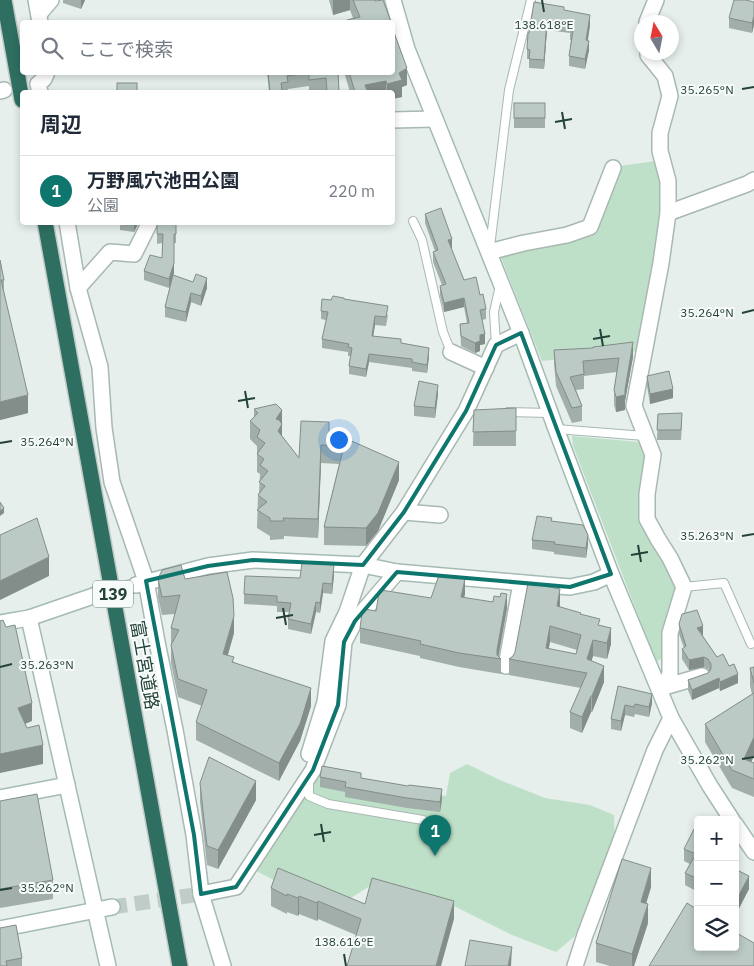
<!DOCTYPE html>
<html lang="ja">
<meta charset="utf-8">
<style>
:root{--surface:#fff;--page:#f6f6f7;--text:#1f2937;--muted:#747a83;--line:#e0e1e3;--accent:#0f766e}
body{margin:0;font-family:"IBM Plex Sans","Noto Sans JP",sans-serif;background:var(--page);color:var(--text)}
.controls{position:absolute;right:15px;bottom:15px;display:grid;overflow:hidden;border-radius:5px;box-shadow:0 2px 8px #0003}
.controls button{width:45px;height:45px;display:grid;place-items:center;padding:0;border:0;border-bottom:1px solid var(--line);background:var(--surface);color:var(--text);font:25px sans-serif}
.compass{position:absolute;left:634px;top:15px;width:45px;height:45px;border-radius:50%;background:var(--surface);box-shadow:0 2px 8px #0003;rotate:350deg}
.you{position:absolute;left:338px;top:439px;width:18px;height:18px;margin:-12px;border:4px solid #fff;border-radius:50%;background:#1a73e8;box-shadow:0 0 0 8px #1a73e833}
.badge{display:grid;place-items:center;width:32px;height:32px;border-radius:50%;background:var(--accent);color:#fff;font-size:16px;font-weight:700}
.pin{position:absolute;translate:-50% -41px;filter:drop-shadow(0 1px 2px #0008)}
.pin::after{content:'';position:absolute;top:26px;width:18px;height:15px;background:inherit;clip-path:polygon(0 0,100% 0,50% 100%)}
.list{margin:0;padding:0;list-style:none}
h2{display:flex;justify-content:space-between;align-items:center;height:65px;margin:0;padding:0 20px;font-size:21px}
h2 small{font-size:16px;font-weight:400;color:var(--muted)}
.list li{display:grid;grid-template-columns:32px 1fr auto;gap:15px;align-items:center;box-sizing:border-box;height:70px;padding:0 20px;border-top:1px solid var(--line)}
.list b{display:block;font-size:19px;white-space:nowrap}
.list p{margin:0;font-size:16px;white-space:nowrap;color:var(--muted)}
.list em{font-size:16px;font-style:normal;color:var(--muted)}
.icon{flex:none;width:28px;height:28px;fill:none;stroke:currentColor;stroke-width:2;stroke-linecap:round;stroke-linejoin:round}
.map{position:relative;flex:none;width:754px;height:966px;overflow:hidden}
.search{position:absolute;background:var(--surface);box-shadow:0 2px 8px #0003;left:20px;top:20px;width:375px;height:55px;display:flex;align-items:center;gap:12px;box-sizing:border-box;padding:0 18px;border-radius:5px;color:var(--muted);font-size:19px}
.panel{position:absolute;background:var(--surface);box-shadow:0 2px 8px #0003;left:20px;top:90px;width:375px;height:135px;border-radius:5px}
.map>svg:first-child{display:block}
.green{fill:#bfe0c8}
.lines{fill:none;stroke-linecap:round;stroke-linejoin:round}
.secondary-tunnel{stroke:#bfccc8;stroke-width:15;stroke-dasharray:15 8;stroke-linecap:butt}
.lane-casing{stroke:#a8b8b2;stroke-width:10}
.street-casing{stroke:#a8b8b2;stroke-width:18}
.secondary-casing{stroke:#a4bbb3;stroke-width:18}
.highway-casing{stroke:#c2cac8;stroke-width:18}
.lane{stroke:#fff;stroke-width:8}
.street{stroke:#fff;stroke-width:15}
.secondary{stroke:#fff;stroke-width:15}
.highway{stroke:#2f6f62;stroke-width:15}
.wall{fill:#a1aea9;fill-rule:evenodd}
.shaded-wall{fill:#838d89}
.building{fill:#bbcac4;stroke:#838d89;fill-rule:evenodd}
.marked{fill:none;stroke:#0f766e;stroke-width:4;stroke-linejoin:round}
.ticks{fill:none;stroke:#24423a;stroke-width:2}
.labels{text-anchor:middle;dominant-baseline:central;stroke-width:4;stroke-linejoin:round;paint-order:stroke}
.shield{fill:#f7fbf9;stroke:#637a73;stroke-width:1}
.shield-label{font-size:16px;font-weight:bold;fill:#24423a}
.street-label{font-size:18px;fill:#24423a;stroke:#f7fbf9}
.ticks-label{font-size:12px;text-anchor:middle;fill:#24423a;stroke:#f7fbf9;stroke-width:4;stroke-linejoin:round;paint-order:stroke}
</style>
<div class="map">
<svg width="754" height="966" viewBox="0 0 754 966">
<rect width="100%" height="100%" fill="#e6efeb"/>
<!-- green -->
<g class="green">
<polygon points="656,161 662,185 664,213 638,351 542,361 500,255 569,242 593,234 619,166"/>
<polygon points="572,436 639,442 646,455 640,520 654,547 664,561 678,588 664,630 662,658 656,662 573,446"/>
<polygon points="467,764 502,781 545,798 590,805 614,815 615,843 591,895 575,936 556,952 512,935 448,903 373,884 346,901 296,891 252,869 317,773 446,796 450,773"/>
</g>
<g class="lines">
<!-- secondary-tunnel -->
<g class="secondary-tunnel">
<polyline points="100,593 136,585"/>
<polyline points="112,907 201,894"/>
</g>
<!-- lane casing -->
<g class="lane-casing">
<g id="lane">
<polyline points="413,221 422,240 443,332 451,352"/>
<polyline points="490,247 509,90 531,0"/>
<polyline points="496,345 494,312 500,285"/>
<polyline points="508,412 550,413"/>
<polyline points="556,429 645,436"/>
<polyline points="684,587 724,583 751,644"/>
<polyline points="309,780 309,796 328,804 423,820"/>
</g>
</g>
<!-- street casing -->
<g class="street-casing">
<g id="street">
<polyline points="36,0 40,22"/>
<polyline points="39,14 51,0"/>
<polyline points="647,22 656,0"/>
<polyline points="648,52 648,55 665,76 670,96 660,133 660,151 668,181 668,213"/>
<polyline points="0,91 4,90"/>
<polyline points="40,92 38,84 44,79 47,72"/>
<polyline points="392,120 435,119"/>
<polyline points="67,222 78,288 100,367 104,428 112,482 146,581 157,642 175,730 194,835 201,894 236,887 313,770 338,705 344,642 355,621 397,572"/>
<polyline points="489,252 524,243 567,235 590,227 613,168"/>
<polyline points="78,288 110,252 134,254 150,222"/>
<polyline points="451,352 486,368"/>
<polyline points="404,512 440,515"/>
<polyline points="506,666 521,583"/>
<polyline points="664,687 702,676"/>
<polyline points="661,693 670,674 670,633 684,587 670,558 658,539 647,519 647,494 653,455 634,406 661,263 668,213 747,184 754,180"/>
<polyline points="309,754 325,702 333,641 347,612 363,565 404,512 466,411 496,345 521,333"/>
<polyline points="575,966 585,935 655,750 671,718"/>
</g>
</g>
<!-- secondary casing -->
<g class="secondary-casing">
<g id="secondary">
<polyline points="393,0 407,49 521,333 556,429 611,574 671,718 710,786 732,820"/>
<polyline points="136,585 208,566 253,560 363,565 397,572 570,587 594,582 611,574"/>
<polyline points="29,618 108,966"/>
<polyline points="0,623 29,618 99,594"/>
<polyline points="0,798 67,785"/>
<polyline points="735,824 754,852"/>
<polyline points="201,894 223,966"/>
<polyline points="0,929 112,907"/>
</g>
</g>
<!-- highway casing -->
<g class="highway-casing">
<g id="highway">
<polyline points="4,0 22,100"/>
<polyline points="45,222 180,966"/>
</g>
</g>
<!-- lane -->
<use href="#lane" class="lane"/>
<!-- street -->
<use href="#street" class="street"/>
<!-- secondary -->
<use href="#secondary" class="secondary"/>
<!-- highway -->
<use href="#highway" class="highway"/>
</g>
<!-- wall -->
<g class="wall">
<polygon points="63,0 85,0 81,9 63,3"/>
<polygon points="329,0 375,0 391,22 347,22 347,20 353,18 350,10 333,15"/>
<polygon points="534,2 564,11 590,25 588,41 589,50 585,69 569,66 569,56 571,40 570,40 570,33 547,30 544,69 529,68 529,59 527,59 527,49"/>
<polygon points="754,2 754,25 752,33 729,28 729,18"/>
<polygon points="267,72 338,72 339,92 326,92 326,91 309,92 309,86 288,89 288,92 269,92"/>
<polygon points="344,72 392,72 407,85 402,87 402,97 392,99 392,92 350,92"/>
<rect x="514" y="103" width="31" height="25"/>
<polygon points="425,214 452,249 451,249 464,280 480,295 486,309 486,319 482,320 485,344 480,345 480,351 475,353 461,346 460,324 467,323 464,307 444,312 440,295 440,286 442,285 433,262 433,252 435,251 425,223"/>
<polygon points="120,222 139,222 134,232 120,230"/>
<polygon points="157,222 176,222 176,243 174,243 174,273 169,288 144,280 144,271 162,258 162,243 157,244"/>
<polygon points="0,260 4,280 4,292 28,413 0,420"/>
<polygon points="173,275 207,288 201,306 191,302 186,322 165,317 165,307"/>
<polygon points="344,299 388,315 386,326 375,325 373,336 401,344 429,356 427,373 412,371 412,368 369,362 366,377 349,374 349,366 350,356 348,356 348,352 322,348 322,339 326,320 321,319 321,311 331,300"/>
<polygon points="554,350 633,357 625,401 625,410 616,412 614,405 614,390 617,372 584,376 584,389 576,390 582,406 582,421 572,423 556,386 554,364"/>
<polygon points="647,376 673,398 650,404 647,386"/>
<polygon points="438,394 435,418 414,416 414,406"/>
<polygon points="254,409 282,410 282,436 299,458 329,431 399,480 378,531 366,546 324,545 324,527 339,464 321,463 318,538 284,536 284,539 270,540 270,536 257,528 258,495 259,493 260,474 257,472 257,446 250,439 250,421 254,417"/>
<polygon points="474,410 516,431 516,446 473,446"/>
<polygon points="658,414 682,423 681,440 657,440"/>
<polygon points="552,521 588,544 586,558 554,554 554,552 532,549 532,540"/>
<polygon points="334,575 332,594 323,593 320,613 316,612 311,634 288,629 288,619 289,612 277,612 277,606 244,604 244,594"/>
<polygon points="158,579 185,579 234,633 228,655 234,662 311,706 300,741 279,781 196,740 196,722 202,706 178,697 171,663 171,628 175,614 162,615 158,597"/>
<polygon points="465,594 464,597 507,608 498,656 501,659 501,674 459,667 420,658 420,656 360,643 360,628 376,611 431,598"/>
<path d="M560 605V607L581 615 600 626 611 644 607 659 593 656 591 661 604 682 592 712H591L582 733 570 728V712L581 688 509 675V659L513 656ZM550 642 577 650 576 654 548 649Z"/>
<polygon points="679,624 703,636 717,657 729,666 738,683 720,691 719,688 692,700 688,690 688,680 708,673 709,671 708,669 704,667 689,670 682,659 682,649 684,648 679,634"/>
<polygon points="754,667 754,756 751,762 754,763 754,797 732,788 705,742 705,724 752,694 750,686 750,668"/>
<polygon points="618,686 652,703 649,717 635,714 634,717 625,715 621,731 611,729 611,719"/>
<polygon points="320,777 361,778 442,799 440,812 407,808 345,797 345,792 320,787"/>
<polygon points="200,783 256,800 218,869 207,865 200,802"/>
<polygon points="0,801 53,880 53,899 0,908"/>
<polygon points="698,831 698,892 685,885 685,873 690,864 684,861 684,849"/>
<polygon points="735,869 749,889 736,914 735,914"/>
<polygon points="651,887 646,903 648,923 634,966 610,966 596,962 596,943"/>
<polygon points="271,888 365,904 454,919 356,935 318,919 317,921 299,914 298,916 287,912 287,914 271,906"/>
<polygon points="16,925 22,958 22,966 0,966"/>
</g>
<!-- shaded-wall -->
<g class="shaded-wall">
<polygon points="81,0 85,0 81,9"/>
<polygon points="333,0 350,0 350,10 333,15"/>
<polygon points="590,15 590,25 586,50 586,40"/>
<polygon points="754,16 754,25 752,33 752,23"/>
<polygon points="547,20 547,30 544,69 544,60"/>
<polygon points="589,41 589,50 585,69 585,59"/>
<polygon points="407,68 407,85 402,87 402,97 392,99 392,92 387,92 387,84 399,73"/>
<polygon points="386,81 386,92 362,92 365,85"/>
<polygon points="134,222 139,222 134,232"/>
<polygon points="174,234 174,273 169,288 169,279"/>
<polygon points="452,239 452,249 448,250 448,240"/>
<polygon points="207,278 207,288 201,306 201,296"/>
<polygon points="191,293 191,302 186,322 186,312"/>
<polygon points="464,298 464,307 444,312 444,303"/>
<polygon points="375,316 375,325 372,344 372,336"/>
<polygon points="485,334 485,344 480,345 480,351 475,353 475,343 480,335"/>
<polygon points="633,342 633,357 625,401 625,410 616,412 616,397 625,390"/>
<polygon points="429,348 429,356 427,373 427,365"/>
<polygon points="369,354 369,362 366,377 366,369"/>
<polygon points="438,385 438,394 435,418 435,408"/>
<polygon points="673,389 673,398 650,404 650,394"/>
<polygon points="28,395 28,413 0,420 0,402"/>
<polygon points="282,410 282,442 278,434 276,419"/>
<polygon points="321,445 321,463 318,538 318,519"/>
<polygon points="399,462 399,480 378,531 366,546 366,528"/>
<polygon points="4,508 4,513 0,516 0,511"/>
<polygon points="588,535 588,544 586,558 586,548"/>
<polygon points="49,557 49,576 0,600 0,581"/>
<polygon points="334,565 334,575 332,594 332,584"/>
<polygon points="465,579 465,594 461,611 461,597"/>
<polygon points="323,583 323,593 320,613 320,603"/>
<polygon points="560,589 560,605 557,622 557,606"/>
<polygon points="507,594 507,608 498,659 497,650"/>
<polygon points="316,602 316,612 311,634 311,624"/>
<polygon points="234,616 234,633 223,671 223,654"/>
<polygon points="550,626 550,642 546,664 546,648"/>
<polygon points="703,626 703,636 697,628"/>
<polygon points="611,628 611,644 607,659 607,643"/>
<polygon points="593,640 593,656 587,675 587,659"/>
<polygon points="704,657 704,667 689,670 689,660"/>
<polygon points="604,666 604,682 592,712 592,696"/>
<polygon points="738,674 738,683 720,691 720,682"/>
<polygon points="719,678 719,688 692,700 692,690"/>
<polygon points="311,688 311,706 300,741 279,781 279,763"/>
<polygon points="652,694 652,703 649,717 649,707"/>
<polygon points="591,696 591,712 582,733 582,717"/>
<polygon points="32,703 32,721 18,727 18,708"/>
<polygon points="625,705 625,715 621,731 621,721"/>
<polygon points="754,737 754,756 745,775 744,759"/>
<polygon points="43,745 43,764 0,773 0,754"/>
<polygon points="256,781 256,800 218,869 218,850"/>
<polygon points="442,789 442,799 440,812 440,802"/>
<polygon points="651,868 651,887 641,921 641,902"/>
<polygon points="749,876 749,889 736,914 736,901"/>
<polygon points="299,896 299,914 298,916 298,898"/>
<polygon points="318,901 318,919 317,921 317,903"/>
<polygon points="454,901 454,919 441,966 436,966"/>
<polygon points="648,904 648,923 634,966 632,966 632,954"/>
<polygon points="512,947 511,966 508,966"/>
</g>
<!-- building -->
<g class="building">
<polygon points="353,0 375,0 375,1 383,0 391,22 348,22 347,20 360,17"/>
<polygon points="734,0 746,0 754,2 754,16 752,23 729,18"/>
<polygon points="534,2 564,7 564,10 590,15 586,40 589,41 585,59 569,56 573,31 570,30 572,24 547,20 544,60 529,59 530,50 527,49 528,33 529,33"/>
<polygon points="392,27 407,68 399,73 402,80 387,84 386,81 365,85 367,90 362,92 355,92 349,72 392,72"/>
<polygon points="268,72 338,72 339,92 327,92 326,78 309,80 309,73 287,76 288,82 281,83 282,91 270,92"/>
<rect x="117" y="83" width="20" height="9"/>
<rect x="514" y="103" width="31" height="15"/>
<polygon points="441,208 452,239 448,240 464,280 476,277 480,295 483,294 486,309 480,310 485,334 480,335 480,341 475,343 461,336 460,324 469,323 464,298 444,303 440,286 446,284 433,252 438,250 425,214"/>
<polygon points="157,222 176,222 176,234 174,234 174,263 169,279 144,271 150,255 162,258 163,234 157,234"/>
<polygon points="0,260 4,280 1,280 28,395 0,402"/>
<polygon points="196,274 207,278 201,296 191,293 186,312 165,307 173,275 193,282"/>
<polygon points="333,296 344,298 344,299 388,306 386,317 375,316 372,336 401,339 401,343 429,348 427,365 412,362 412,359 369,354 366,369 349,366 352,348 348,347 349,344 322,339 328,312 321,311 322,299 331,300"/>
<polygon points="633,342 625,390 625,395 616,397 614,390 619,358 583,361 584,374 570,377 582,406 572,408 556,372 554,350 593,348 593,347"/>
<polygon points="669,371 673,389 650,394 647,376"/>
<polygon points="419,381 438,385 435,408 414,406"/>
<polygon points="276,404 282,410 276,419 279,420 282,424 278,431 299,458 301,421 329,422 329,431 399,462 378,513 366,528 324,527 344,446 321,445 318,519 283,518 284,521 270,521 270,518 257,510 267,502 258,495 265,486 259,482 268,471 260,465 264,459 257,454 265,443 257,437 260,430 250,421 258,413 254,409"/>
<polygon points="516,408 516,431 473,432 474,410"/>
<polygon points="682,413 681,430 657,430 658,414"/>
<polygon points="0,502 4,508 0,511"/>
<polygon points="537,516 552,518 551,521 583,525 588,535 586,548 554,544 555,542 532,540"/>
<polygon points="37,518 49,557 0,581 0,535"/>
<polygon points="302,562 334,565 332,584 323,583 320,603 316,602 311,624 288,619 291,603 277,602 277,596 244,594 245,576 300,578"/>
<polygon points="181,565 185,579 227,572 233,598 234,616 223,654 234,657 232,662 311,688 300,724 279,763 196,722 207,690 178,679 171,645 179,630 171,628 180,595 162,597 158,579 162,570"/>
<polygon points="439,575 465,579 461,597 493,602 494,596 500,597 501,593 507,594 497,650 497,655 501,659 459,653 420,644 421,641 360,628 362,613 365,609 376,611 379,593 381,590 431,598"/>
<path d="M528 583 560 589 557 606 581 613 580 614 600 619 598 625 611 628 607 643 593 640 587 659 604 666 592 696H591L582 717 570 712 587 673 509 659 513 656 515 652ZM550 626 581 635 576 654 546 648Z"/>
<polygon points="697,610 703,626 697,628 717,657 723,654 729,666 734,664 738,674 720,682 719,678 692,690 688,680 708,673 711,669 711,664 708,659 704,657 689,660 682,649 686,646 679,624 682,614"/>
<polygon points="3,620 6,627 15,625 32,703 18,708 27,728 39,725 43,745 0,754 0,621"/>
<polygon points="754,667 754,683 750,668"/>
<polygon points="618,686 652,694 649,707 635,704 634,707 625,705 621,721 611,719"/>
<polygon points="754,693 754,737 744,759 754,763 754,779 732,770 705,724"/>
<polygon points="209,757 256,781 218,850 207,846 203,811 200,783"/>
<polygon points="322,766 361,773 361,778 408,786 409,785 442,789 440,802 407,798 345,787 346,782 320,777"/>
<polygon points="37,794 53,880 0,889 0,801"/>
<polygon points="694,829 698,831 698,879 685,873 696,854 684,849"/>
<polygon points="622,859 651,868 641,902 648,904 632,954 596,943"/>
<polygon points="278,868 365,904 372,878 454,901 436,966 347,966 361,919 318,901 317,903 299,896 298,898 287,894 287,896 271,888"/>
<polygon points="735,869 749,876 736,901 735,901"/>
<polygon points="687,903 698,910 698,947 735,947 735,932 754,943 754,966 649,966"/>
<polygon points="16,925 22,958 6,961 7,966 0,966 0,928"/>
<polygon points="470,940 512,947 508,966 465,966"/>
</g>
<!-- marked area -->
<path class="marked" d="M521 333 611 574 570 587 397 572 355 621 344 642 338 705 313 770 236 887 201 894 194 835 146 581 208 566 253 560 363 565 404 512 466 411 496 345Z"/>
<!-- ticks -->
<path class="ticks" d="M542 0 544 12M742 89 754 87M562 112 565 129M555 122 572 119M742 313 754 310M600 329 603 346M593 339 610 336M245 391 248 408M238 401 255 398M0 443 12 441M742 536 754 534M638 545 641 562M631 555 648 552M283 608 286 625M276 618 293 615M0 667 12 664M742 759 754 757M321 824 324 842M314 835 331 832M0 890 12 888M344 954 346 966"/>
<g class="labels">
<!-- shield labels -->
<rect class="shield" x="93" y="580.5" width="40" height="27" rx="4"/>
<g class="shield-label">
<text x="113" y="594">139</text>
</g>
<!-- street labels -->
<g class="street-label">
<text transform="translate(145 665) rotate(80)">富士宮道路</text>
</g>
</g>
<g class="ticks-label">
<text x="544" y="29">138.618°E</text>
<text x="707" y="94">35.265°N</text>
<text x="707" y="317">35.264°N</text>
<text x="47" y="446">35.264°N</text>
<text x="707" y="540">35.263°N</text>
<text x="47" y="669">35.263°N</text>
<text x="707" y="764">35.262°N</text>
<text x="47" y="892">35.262°N</text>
<text x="344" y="946">138.616°E</text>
</g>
</svg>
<div class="controls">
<button>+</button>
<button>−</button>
<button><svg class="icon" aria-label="layers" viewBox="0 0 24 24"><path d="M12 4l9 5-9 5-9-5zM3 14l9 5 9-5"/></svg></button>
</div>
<svg class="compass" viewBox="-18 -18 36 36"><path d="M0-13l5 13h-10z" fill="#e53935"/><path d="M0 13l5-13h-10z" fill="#747a83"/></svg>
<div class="you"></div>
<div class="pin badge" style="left:435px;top:856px">1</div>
<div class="search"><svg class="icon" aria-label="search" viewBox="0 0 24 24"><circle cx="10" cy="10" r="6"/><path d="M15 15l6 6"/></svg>ここで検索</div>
<section class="panel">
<h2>周辺<small></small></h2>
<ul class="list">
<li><span class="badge">1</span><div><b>万野風穴池田公園</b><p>公園</p></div><em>220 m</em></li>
</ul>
</section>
</div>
